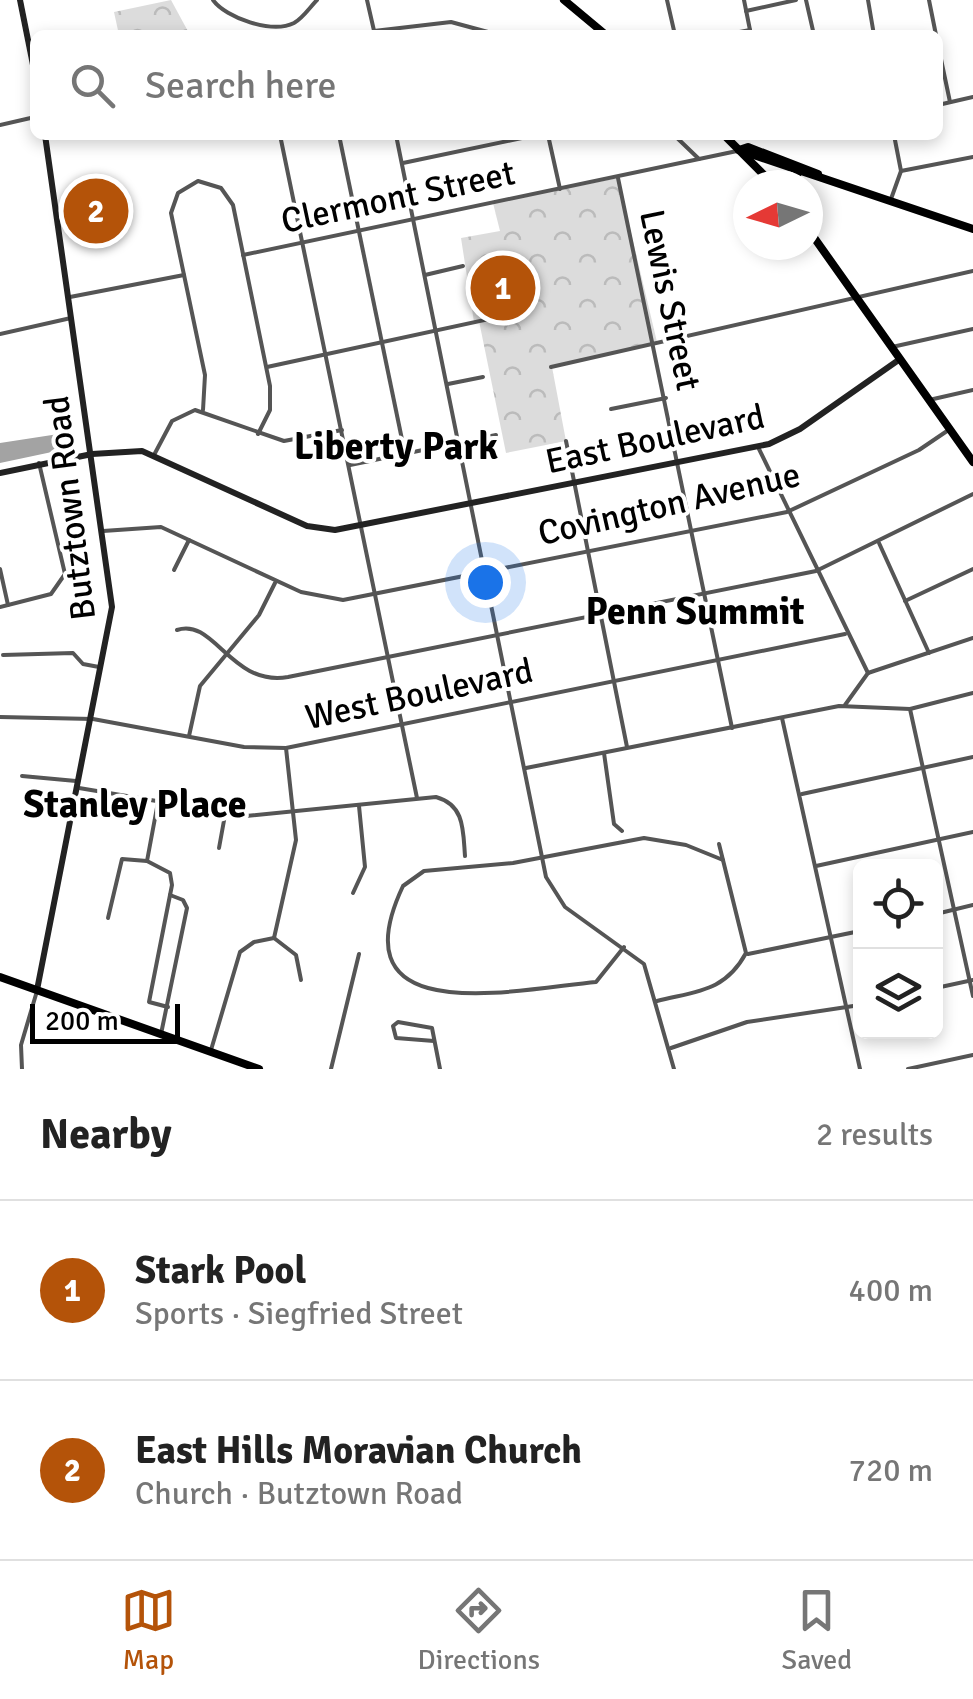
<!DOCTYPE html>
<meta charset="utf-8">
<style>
:root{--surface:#fff;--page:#f6f6f6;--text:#222;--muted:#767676;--line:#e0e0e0;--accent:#b45309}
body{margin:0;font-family:Signika,sans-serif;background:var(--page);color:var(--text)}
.controls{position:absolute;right:30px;bottom:30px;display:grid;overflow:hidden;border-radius:15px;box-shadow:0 5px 15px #0003}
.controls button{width:90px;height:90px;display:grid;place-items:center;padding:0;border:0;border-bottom:2px solid var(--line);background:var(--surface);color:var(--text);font:50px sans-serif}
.compass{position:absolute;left:733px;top:170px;width:90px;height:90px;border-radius:50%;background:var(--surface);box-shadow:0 5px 15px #0003;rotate:265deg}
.scale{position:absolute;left:30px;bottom:25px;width:150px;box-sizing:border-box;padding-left:10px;border:5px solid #000;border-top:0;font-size:28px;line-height:35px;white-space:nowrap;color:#000;-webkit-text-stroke:8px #fff;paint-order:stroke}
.you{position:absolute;left:485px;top:582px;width:35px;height:35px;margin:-25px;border:8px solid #fff;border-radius:50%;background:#1a73e8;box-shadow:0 0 0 15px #1a73e833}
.badge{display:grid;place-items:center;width:65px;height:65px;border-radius:50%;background:var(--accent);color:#fff;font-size:32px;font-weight:700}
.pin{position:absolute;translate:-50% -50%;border:5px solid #fff;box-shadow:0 2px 10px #0006}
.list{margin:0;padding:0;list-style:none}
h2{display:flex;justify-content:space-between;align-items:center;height:130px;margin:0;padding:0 40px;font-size:42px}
h2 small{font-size:32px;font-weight:400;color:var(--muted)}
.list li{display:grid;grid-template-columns:65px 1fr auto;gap:30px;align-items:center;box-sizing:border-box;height:180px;padding:0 40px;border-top:2px solid var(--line)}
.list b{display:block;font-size:38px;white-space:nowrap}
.list p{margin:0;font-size:32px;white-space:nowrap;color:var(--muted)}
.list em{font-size:32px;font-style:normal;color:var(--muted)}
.icon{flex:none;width:55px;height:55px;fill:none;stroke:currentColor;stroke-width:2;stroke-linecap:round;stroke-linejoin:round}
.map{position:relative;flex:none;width:973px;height:1069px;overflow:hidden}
.search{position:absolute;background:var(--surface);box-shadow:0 5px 15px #0003;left:30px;right:30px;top:30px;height:110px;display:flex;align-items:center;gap:25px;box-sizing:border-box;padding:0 35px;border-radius:15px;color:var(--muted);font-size:38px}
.sheet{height:490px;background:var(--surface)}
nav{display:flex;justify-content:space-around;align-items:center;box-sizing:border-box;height:140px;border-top:2px solid var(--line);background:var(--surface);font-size:28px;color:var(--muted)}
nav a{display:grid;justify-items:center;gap:5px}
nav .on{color:var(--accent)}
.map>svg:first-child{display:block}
.park{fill:url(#park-crowns)}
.water{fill:#a3a3a3}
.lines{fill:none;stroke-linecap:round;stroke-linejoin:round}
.street{stroke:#555;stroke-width:4}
.secondary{stroke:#222;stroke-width:6}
.primary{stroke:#000;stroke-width:8}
.labels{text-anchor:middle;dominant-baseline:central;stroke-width:8;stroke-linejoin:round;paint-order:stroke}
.street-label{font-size:35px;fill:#000;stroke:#fff}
.neighbourhood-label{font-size:38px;font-weight:bold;fill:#000;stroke:#fff}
</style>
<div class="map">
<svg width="973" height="1069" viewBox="0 0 973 1069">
<defs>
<pattern id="park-crowns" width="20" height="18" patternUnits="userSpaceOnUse" patternTransform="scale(2.5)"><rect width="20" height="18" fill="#dcdcdc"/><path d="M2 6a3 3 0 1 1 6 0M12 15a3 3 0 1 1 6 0" fill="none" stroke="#bbb"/></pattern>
</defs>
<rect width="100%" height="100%" fill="#fff"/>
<!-- park -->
<g class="park">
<polygon points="171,0 190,35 119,35 114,12"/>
<polygon points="618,178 657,342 552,367 566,441 506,453 479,321 474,322 461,238 500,231 493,203"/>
</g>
<!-- water -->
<polygon class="water" points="65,433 66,449 0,463 0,443"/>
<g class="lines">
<!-- street -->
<g class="street">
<path d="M213 0C226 18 272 34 294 23 303 18 310 7 317 0"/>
<polyline points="367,0 375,35"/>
<polyline points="667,0 675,35"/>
<polyline points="744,0 751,35"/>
<polyline points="806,0 814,35"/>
<polyline points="868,0 874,35"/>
<polyline points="929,0 936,35"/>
<polyline points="746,11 796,0"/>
<polyline points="374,31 451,22 499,35"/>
<polyline points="724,35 750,30"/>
<polyline points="938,45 950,102"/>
<polyline points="938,105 973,97"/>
<polyline points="0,125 35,117"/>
<polyline points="280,135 417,798"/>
<polyline points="339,135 405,454"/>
<polyline points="396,135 546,877 565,907 644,964 674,1069"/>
<polyline points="548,135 560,189"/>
<polyline points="674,135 699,159"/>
<polyline points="775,135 785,135"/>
<polyline points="403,163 536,135"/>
<polyline points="901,171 973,157"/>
<polyline points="618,178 732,728"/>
<polyline points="891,199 901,171 894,135"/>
<polyline points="243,255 737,151"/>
<polyline points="425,275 463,266"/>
<polyline points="70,297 184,275"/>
<polyline points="0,334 71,318"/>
<polyline points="892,347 973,329"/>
<polyline points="267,367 517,313"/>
<polyline points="551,367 973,271"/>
<polyline points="448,384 483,377"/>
<polyline points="929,400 973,390"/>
<polyline points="611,409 666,398"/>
<polyline points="203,410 205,375 171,213 178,193 198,181 221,188 233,205 270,386 270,410 258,434"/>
<polyline points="566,441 627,747"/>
<polyline points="759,449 868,673"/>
<polyline points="154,455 172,421 195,410 284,441 342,430"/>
<polyline points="350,465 496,435"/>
<polyline points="103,531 161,527 301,592 343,600 787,512 919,450 950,429"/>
<polyline points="879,543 929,653"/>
<polyline points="0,569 8,605"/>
<polyline points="174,570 189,540"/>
<polyline points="905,601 973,569"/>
<polyline points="0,607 51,594 65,574 39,463"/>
<path d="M177 630C214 617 231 687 288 677L816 571 973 494"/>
<polyline points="3,655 73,653 83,664 99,667"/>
<polyline points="868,673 973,638"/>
<polyline points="845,705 868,673"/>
<polyline points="910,709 973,996"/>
<polyline points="0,717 93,719 244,747 286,748 845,634"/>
<polyline points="782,718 860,1069"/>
<polyline points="189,736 200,686 259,615 275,583"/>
<polyline points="604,753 614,824 622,831"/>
<polyline points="526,768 839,706 910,709 973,693"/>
<polyline points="22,776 76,781"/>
<path d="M79 788 246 816 436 797C465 805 463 831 465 856"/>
<polyline points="802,794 973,757"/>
<polyline points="219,848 225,815"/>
<polyline points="147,861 158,802"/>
<polyline points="816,866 973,832"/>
<polyline points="353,893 365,867 359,806"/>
<polyline points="936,914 973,905"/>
<polyline points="108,918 122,859 147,861 170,873 172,885 149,1002 168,1007"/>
<polyline points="274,938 296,840 286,748"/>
<polyline points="274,938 296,955 301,980"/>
<path d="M624 947 596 982C519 989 334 1032 403 886L424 871 513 863 644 838 686 845 723 860"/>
<polyline points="748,954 860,931"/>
<polyline points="936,988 973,980"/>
<path d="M657 1001C696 991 725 992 746 953L719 844"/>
<polyline points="161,1034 187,908 183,900 170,895"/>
<polyline points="434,1041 396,1038 393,1026 398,1022 432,1028 440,1069"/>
<polyline points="671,1048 747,1022 860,1005"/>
<polyline points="211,1050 240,952 254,942 274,938"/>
<polyline points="22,1069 21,1045 37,991"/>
<polyline points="331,1069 359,954"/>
<polyline points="908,1069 973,1055"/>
</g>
<!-- secondary -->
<g class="secondary">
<polyline points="20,0 35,75"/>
<polyline points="0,473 92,454 142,451 307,526 335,530 769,444 800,429 900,359"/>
<polyline points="37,990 112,607 45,135"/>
</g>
<!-- primary -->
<g class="primary">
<polyline points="564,0 606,35"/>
<polyline points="724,135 774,185"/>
<polyline points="739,150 973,229"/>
<polyline points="739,150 748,147 818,174"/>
<polyline points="788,185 799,172"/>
<polyline points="808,229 973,462"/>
<polyline points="0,977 259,1069"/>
</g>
</g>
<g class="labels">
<!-- street labels -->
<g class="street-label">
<text transform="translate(398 197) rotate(-12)">Clermont Street</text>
<text transform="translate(670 300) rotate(78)">Lewis Street</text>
<text transform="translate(655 439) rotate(-12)">East Boulevard</text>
<text transform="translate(669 504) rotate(-13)">Covington Avenue</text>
<text transform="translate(70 508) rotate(-97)">Butztown Road</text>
<text transform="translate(419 694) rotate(-12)">West Boulevard</text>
</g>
<!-- neighbourhood labels -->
<g class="neighbourhood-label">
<text x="396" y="446">Liberty Park</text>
<text x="695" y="611">Penn Summit</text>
<text x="135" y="804">Stanley Place</text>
</g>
</g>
</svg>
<div class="controls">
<button><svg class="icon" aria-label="locate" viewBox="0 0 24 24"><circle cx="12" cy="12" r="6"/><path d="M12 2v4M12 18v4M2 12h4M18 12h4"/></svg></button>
<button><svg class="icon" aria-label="layers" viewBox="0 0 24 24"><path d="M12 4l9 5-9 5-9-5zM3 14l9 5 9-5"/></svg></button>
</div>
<svg class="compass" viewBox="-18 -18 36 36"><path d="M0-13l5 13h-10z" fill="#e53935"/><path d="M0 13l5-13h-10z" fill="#767676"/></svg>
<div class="scale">200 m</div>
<div class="you"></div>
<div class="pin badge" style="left:503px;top:288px">1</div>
<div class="pin badge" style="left:96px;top:211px">2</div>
<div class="search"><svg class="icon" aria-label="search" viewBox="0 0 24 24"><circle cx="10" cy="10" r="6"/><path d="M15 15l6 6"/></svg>Search here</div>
</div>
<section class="sheet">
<h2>Nearby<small>2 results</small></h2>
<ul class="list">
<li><span class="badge">1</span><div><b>Stark Pool</b><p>Sports · Siegfried Street</p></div><em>400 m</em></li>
<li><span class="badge">2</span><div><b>East Hills Moravian Church</b><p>Church · Butztown Road</p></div><em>720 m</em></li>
</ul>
</section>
<nav>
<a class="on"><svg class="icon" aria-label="map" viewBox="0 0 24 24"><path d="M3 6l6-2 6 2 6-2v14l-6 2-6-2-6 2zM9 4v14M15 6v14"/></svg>Map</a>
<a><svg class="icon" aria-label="directions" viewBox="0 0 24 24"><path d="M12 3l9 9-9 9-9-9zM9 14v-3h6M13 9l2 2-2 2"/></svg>Directions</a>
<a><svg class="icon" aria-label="saved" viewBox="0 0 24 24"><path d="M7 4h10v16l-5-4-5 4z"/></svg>Saved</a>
</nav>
